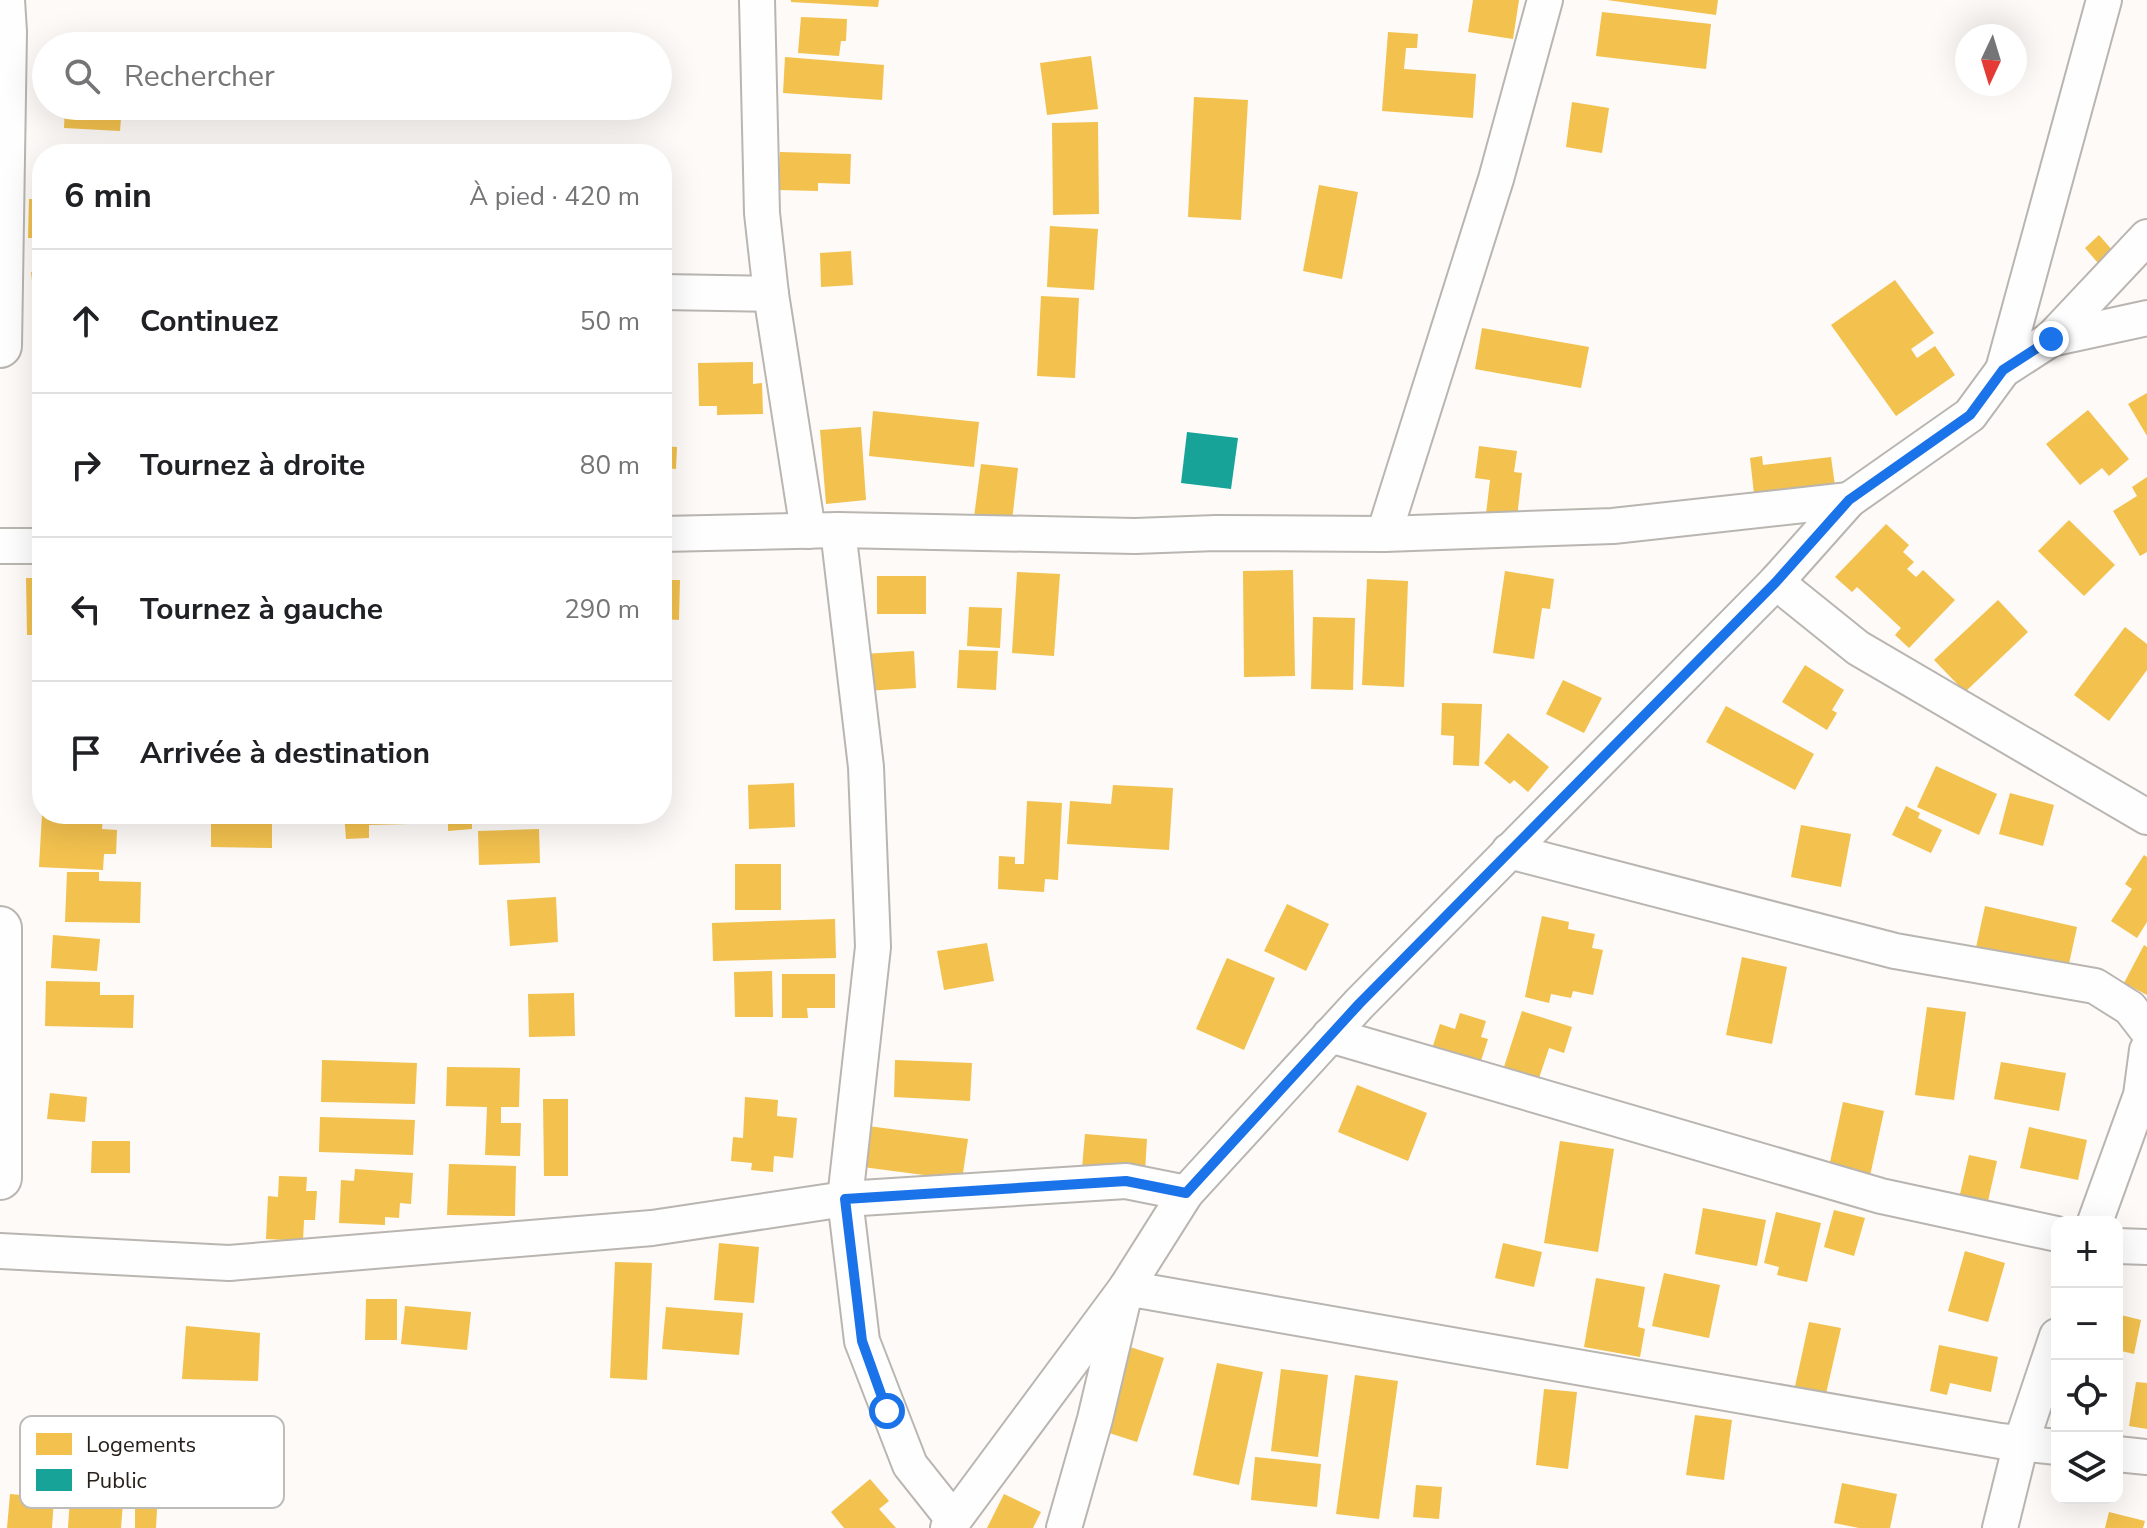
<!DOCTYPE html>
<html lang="fr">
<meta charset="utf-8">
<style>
:root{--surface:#fff;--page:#f6f6f6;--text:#202124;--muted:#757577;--line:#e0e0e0}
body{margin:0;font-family:"Nunito Sans",sans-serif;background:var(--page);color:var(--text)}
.controls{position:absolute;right:24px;bottom:24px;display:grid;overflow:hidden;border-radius:16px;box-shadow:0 8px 32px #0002}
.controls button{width:72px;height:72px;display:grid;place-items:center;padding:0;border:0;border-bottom:2px solid var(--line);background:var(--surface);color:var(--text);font:40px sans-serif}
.compass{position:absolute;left:1955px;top:24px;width:72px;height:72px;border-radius:50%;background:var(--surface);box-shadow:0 8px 32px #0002;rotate:184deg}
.stop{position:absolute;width:24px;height:24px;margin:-18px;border:6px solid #1a73e8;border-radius:50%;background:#fff}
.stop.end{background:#1a73e8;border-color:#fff;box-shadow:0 2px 8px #0008}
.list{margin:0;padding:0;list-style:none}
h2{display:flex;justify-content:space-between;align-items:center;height:104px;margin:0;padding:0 32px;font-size:34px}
h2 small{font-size:26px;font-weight:400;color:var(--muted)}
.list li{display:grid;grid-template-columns:52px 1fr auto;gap:24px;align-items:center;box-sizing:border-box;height:144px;padding:0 32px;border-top:2px solid var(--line)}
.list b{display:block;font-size:30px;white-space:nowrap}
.list em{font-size:26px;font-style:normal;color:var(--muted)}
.icon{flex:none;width:44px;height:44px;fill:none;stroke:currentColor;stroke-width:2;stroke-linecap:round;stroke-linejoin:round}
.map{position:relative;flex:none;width:2147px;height:1528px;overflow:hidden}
.search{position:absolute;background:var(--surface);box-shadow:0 8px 32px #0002;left:32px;top:32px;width:640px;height:88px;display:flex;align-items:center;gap:20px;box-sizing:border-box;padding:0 28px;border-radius:44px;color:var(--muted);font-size:30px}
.panel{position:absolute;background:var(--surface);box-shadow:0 8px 32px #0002;left:32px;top:144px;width:640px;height:680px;border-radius:32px}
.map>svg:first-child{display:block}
.homes{fill:#f2c14e}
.public{fill:#17a398}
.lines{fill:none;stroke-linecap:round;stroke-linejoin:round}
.minor-casing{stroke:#b9b5b0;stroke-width:38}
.tertiary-casing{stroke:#b9b5b0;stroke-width:46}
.minor{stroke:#fffefe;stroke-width:34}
.tertiary{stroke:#fffefe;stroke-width:42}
.route{stroke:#1a73e8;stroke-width:10}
.key{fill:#fff;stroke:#bebcbb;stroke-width:2}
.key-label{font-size:22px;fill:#28211b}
</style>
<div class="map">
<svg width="2147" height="1528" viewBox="0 0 2147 1528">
<rect width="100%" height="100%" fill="#fdfaf8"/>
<!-- homes -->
<g class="homes">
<polygon points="791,0 879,0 878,7 791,2"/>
<polygon points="1473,0 1519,0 1513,39 1468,32"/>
<polygon points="1607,0 1718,0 1716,15"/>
<polygon points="1602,12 1711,24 1706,69 1596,56"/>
<polygon points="801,17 847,19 846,41 841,41 839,56 798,53"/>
<polygon points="1388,32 1418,34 1417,48 1406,48 1404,69 1476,74 1473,118 1382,111"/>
<polygon points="1091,56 1098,109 1047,115 1040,63"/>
<polygon points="785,57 884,65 882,100 783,93"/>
<polygon points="1194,97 1248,100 1241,220 1188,217"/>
<polygon points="1572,102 1609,108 1602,153 1566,147"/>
<polygon points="65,106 122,106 120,131 64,128"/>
<polygon points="1098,122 1099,214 1053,215 1052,123"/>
<polygon points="780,152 851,154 850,184 818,183 818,191 778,190"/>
<polygon points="1319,185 1358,192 1342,279 1303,271"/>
<polygon points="29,199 42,199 42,238 28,238"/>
<polygon points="1050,226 1098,229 1094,290 1047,287"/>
<polygon points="2099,235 2113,251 2098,263 2085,248"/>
<polygon points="851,251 853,285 821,287 820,253"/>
<polygon points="42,271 42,306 35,307 31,272"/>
<polygon points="1895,280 1934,333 1911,349 1917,358 1935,346 1955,375 1896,416 1831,325"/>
<polygon points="1041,296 1079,298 1075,378 1037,376"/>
<polygon points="1482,328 1589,347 1581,388 1475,369"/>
<polygon points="753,362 753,384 762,383 763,414 717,415 717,406 699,406 698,363"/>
<polygon points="2147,393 2147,436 2128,404"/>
<polygon points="2088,410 2129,459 2109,476 2102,468 2080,485 2046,444"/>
<polygon points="873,411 979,422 974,467 869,456"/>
<polygon points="861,427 866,500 826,504 820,430"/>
<polygon points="662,446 677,447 676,469 663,468"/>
<polygon points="1479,446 1517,451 1514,472 1522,473 1517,518 1486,514 1490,480 1475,478"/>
<polygon points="1762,456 1763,465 1831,457 1836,493 1755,503 1750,458"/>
<polygon points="981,464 1018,468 1012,521 974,517"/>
<polygon points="2147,477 2147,552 2140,556 2113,511 2137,496 2132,487"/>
<polygon points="2069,520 2115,565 2084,596 2038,551"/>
<polygon points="1886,524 1909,545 1903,552 1914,562 1907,569 1916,577 1923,570 1955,600 1909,648 1895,635 1901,628 1857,587 1852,592 1835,577"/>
<polygon points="1293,570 1295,676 1244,677 1243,571"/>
<polygon points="1505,571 1554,579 1550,609 1542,608 1534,659 1493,653"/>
<polygon points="1017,572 1060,574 1054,656 1012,653"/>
<rect x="877" y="576" width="49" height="38"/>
<polygon points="26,578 42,578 42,635 27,635"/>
<polygon points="1367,579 1408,581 1404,687 1362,685"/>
<polygon points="662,580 680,580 679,620 662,619"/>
<polygon points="1998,600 2028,632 1965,692 1934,660"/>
<polygon points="969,607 1002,608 1000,648 967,646"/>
<polygon points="1313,617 1355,618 1353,690 1311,689"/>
<polygon points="2125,627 2147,644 2147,670 2109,721 2074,695"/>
<polygon points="959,650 998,651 996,690 957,688"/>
<polygon points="914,651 916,688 864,691 863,654"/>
<polygon points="1805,665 1844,690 1832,710 1837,713 1827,730 1782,702"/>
<polygon points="1563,680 1602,698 1584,733 1546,714"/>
<polygon points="1442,703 1482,704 1479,766 1453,765 1454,736 1441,735"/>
<polygon points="1726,706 1814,754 1795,790 1706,742"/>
<polygon points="1508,733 1549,767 1528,792 1514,780 1510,784 1484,763"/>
<polygon points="1936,766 1997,794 1979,835 1917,807"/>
<polygon points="794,783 795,827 749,829 748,785"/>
<polygon points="1113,785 1173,788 1169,850 1067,844 1070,801 1111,804"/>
<polygon points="2010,793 2054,805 2043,846 1999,834"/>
<polygon points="1027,801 1062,803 1058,880 1045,879 1044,892 998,889 999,856 1015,857 1015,864 1024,864"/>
<polygon points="1906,806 1920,813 1918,818 1942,830 1931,853 1892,835"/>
<polygon points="42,814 103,814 102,829 117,830 116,854 104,854 103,870 39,867"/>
<polygon points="211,814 272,814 272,848 211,847"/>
<polygon points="344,814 472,814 472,829 448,831 448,823 369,825 369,838 346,839"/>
<polygon points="1801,825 1851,834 1841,887 1791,877"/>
<polygon points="539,829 540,863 479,865 478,831"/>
<polygon points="2144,855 2147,857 2147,922 2137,938 2111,921 2132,889 2125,884"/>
<rect x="735" y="864" width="46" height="46"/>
<polygon points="67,872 99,872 99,881 141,882 140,923 65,922"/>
<polygon points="556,897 558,942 510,946 507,900"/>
<polygon points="1287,904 1329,924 1306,971 1264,951"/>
<polygon points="1985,906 2077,927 2067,973 1975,952"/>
<polygon points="1542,916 1569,922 1568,929 1595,934 1592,948 1603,950 1593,995 1573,991 1571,998 1551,994 1549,1003 1525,997"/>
<polygon points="835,919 836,958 713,961 712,923"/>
<polygon points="53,935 100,939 97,971 51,968"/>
<polygon points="987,943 994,981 944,990 937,951"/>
<polygon points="2144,945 2147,947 2147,995 2124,983"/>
<polygon points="1742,957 1787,967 1772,1044 1726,1035"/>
<polygon points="1227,958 1275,978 1244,1050 1196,1029"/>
<polygon points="772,971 773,1017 735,1017 734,972"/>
<polygon points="782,974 835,974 835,1008 807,1008 808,1018 782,1018"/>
<polygon points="46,981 100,982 100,995 134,995 133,1028 45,1026"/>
<polygon points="574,993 575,1036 529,1037 528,994"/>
<polygon points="1927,1007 1966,1012 1954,1100 1915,1095"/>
<polygon points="1522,1011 1572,1027 1564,1053 1549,1048 1537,1084 1502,1073"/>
<polygon points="1460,1013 1486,1021 1481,1037 1488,1039 1476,1076 1428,1061 1440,1024 1455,1029"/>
<polygon points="322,1060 417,1063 415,1104 321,1102"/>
<polygon points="895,1060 972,1063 970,1101 894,1097"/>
<polygon points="2001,1062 2066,1073 2059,1111 1994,1099"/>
<polygon points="447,1067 520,1068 519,1107 501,1107 501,1123 521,1123 520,1156 485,1155 487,1107 446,1106"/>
<polygon points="1357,1085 1427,1113 1408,1161 1338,1132"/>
<polygon points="50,1093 87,1097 85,1122 47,1119"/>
<polygon points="745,1097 778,1100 777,1116 797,1118 793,1158 774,1156 773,1172 751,1170 752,1163 731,1161 733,1137 743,1138"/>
<polygon points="543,1099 568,1099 568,1176 544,1176"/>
<polygon points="1843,1102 1884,1111 1870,1176 1829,1167"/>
<polygon points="320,1117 415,1120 413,1155 319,1152"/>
<polygon points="860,1125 968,1139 962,1180 855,1166"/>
<polygon points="2029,1127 2087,1140 2078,1180 2020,1168"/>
<polygon points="1085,1134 1147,1139 1145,1172 1082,1168"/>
<polygon points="92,1141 130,1141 130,1173 91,1173"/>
<polygon points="1560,1141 1614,1149 1598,1252 1544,1243"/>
<polygon points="1969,1155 1997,1161 1986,1210 1958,1203"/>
<polygon points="449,1164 516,1166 515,1216 447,1215"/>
<polygon points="355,1169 413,1173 411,1204 400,1203 399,1218 385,1217 385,1225 339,1223 341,1180 354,1181"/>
<polygon points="279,1176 307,1177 306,1191 317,1191 315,1220 304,1220 303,1241 266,1239 268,1196 278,1197"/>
<polygon points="1703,1208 1766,1220 1757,1266 1695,1254"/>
<polygon points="1834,1210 1865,1218 1854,1256 1824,1247"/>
<polygon points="1776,1212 1821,1223 1807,1282 1777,1275 1779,1267 1764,1263"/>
<polygon points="719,1243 759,1247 754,1303 714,1300"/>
<polygon points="1503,1243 1542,1252 1534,1287 1495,1278"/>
<polygon points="1965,1251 2005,1263 1988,1322 1948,1311"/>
<polygon points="615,1262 652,1263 647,1380 610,1378"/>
<polygon points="1664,1273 1720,1285 1709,1338 1652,1326"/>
<polygon points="1596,1278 1645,1287 1638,1327 1645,1329 1640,1357 1584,1347"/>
<polygon points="366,1299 397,1299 397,1340 365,1340"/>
<polygon points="405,1306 471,1312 467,1350 401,1344"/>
<polygon points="666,1307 743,1313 739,1355 662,1349"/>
<polygon points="2117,1314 2141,1320 2134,1354 2117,1350"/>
<polygon points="1809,1322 1841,1328 1825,1398 1794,1391"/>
<polygon points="186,1326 260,1333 258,1381 182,1379"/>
<polygon points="1124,1345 1164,1358 1137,1442 1097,1429"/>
<polygon points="1939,1345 1998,1357 1991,1392 1950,1383 1947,1395 1930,1391"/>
<polygon points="1217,1363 1263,1372 1239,1485 1193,1475"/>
<polygon points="1281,1369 1328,1375 1318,1457 1271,1451"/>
<polygon points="1355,1375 1398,1381 1379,1519 1336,1514"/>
<polygon points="2136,1382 2147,1383 2147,1429 2129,1426"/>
<polygon points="1544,1389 1577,1392 1568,1469 1536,1465"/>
<polygon points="1695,1415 1732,1420 1724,1480 1686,1475"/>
<polygon points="1255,1457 1321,1464 1317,1507 1251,1500"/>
<polygon points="870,1479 889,1501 879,1509 896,1528 844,1528 831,1512"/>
<polygon points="1842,1483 1897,1494 1890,1528 1859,1528 1834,1523"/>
<polygon points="1416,1485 1442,1487 1439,1519 1413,1517"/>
<polygon points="10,1494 54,1498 52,1528 7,1528"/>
<polygon points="1004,1494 1041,1512 1033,1528 987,1528"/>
<polygon points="70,1498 123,1502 121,1528 68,1528"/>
<polygon points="135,1508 157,1509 156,1528 135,1528"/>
<polygon points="2109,1512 2145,1521 2143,1528 2105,1528"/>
</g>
<!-- public -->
<polygon class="public" points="1187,432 1238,438 1231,489 1181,483"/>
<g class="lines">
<!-- minor casing -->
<g class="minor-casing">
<g id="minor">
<polyline points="757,0 762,213 771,294 808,531"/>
<polyline points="662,292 771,294"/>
<polyline points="2051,339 2147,237"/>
<polyline points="2003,370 2104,0"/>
<polyline points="838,530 866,767 873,947 845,1199 862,1341 910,1465 953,1519"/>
<polyline points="662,534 838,530 1135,536 1216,533 1384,534 1613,526 1849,500"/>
<polyline points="1384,534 1496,179 1545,0"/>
<polyline points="0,546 42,546"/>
<polyline points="1776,582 1858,648 2147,817"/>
<polyline points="1509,851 1895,951 2095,986 2130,1008 2147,1030"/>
<polyline points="1330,1035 1881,1196 2057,1234"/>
<polyline points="2095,1222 2141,1095 2147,1050"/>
<polyline points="2117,1246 2147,1247"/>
<polyline points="0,1251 229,1263 652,1228 845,1199 1126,1181 1186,1193"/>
<polyline points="2117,1454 2147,1457"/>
<polyline points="948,1528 1126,1288 1186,1193 1359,1004 1776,582 1849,500 1970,415 2003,370 2051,339 2147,318"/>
<polyline points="1064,1528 1095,1419 1126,1288 2000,1441 2057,1447"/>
<polyline points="2000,1528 2021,1443 2057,1336"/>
</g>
</g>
<!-- tertiary casing -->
<g class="tertiary-casing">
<g id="tertiary">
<polyline points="0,346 5,32 3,0"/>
<polyline points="0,928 0,1178"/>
</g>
</g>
<!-- minor -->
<use href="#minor" class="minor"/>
<!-- tertiary -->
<use href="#tertiary" class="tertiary"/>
</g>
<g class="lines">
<!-- route -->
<polyline class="route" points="887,1411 862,1341 845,1199 1126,1181 1186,1193 1359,1004 1776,582 1849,500 1970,415 2003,370 2051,339"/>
</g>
<!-- legend -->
<rect x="20" y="1416" width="264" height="92" rx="12" class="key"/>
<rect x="36" y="1433" width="36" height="22" fill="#f2c14e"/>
<rect x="36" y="1469" width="36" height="22" fill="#17a398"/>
<g class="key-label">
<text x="86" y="1452">Logements</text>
<text x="86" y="1488">Public</text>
</g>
</svg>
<div class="controls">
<button>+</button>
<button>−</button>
<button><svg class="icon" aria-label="locate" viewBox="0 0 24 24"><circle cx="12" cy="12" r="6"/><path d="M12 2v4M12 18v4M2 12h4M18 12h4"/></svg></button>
<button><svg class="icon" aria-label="layers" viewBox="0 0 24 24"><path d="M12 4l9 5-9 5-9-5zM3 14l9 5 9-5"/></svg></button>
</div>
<svg class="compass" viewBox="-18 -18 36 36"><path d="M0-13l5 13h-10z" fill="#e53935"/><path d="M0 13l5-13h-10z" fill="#757577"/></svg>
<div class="stop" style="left:887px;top:1411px"></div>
<div class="stop end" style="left:2051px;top:339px"></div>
<div class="search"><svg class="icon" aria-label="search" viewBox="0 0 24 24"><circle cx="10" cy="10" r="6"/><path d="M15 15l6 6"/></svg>Rechercher</div>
<section class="panel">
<h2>6 min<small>À pied · 420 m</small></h2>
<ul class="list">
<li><svg class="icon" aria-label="ahead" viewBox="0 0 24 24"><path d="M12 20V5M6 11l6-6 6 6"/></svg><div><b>Continuez</b></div><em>50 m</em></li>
<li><svg class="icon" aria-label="right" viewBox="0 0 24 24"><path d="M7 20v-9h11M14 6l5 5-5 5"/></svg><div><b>Tournez à droite</b></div><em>80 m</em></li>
<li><svg class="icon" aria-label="left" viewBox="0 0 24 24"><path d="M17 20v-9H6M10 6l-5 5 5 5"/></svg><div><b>Tournez à gauche</b></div><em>290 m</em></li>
<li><svg class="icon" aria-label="arrive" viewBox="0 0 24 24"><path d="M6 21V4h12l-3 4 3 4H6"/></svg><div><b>Arrivée à destination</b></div></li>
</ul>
</section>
</div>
